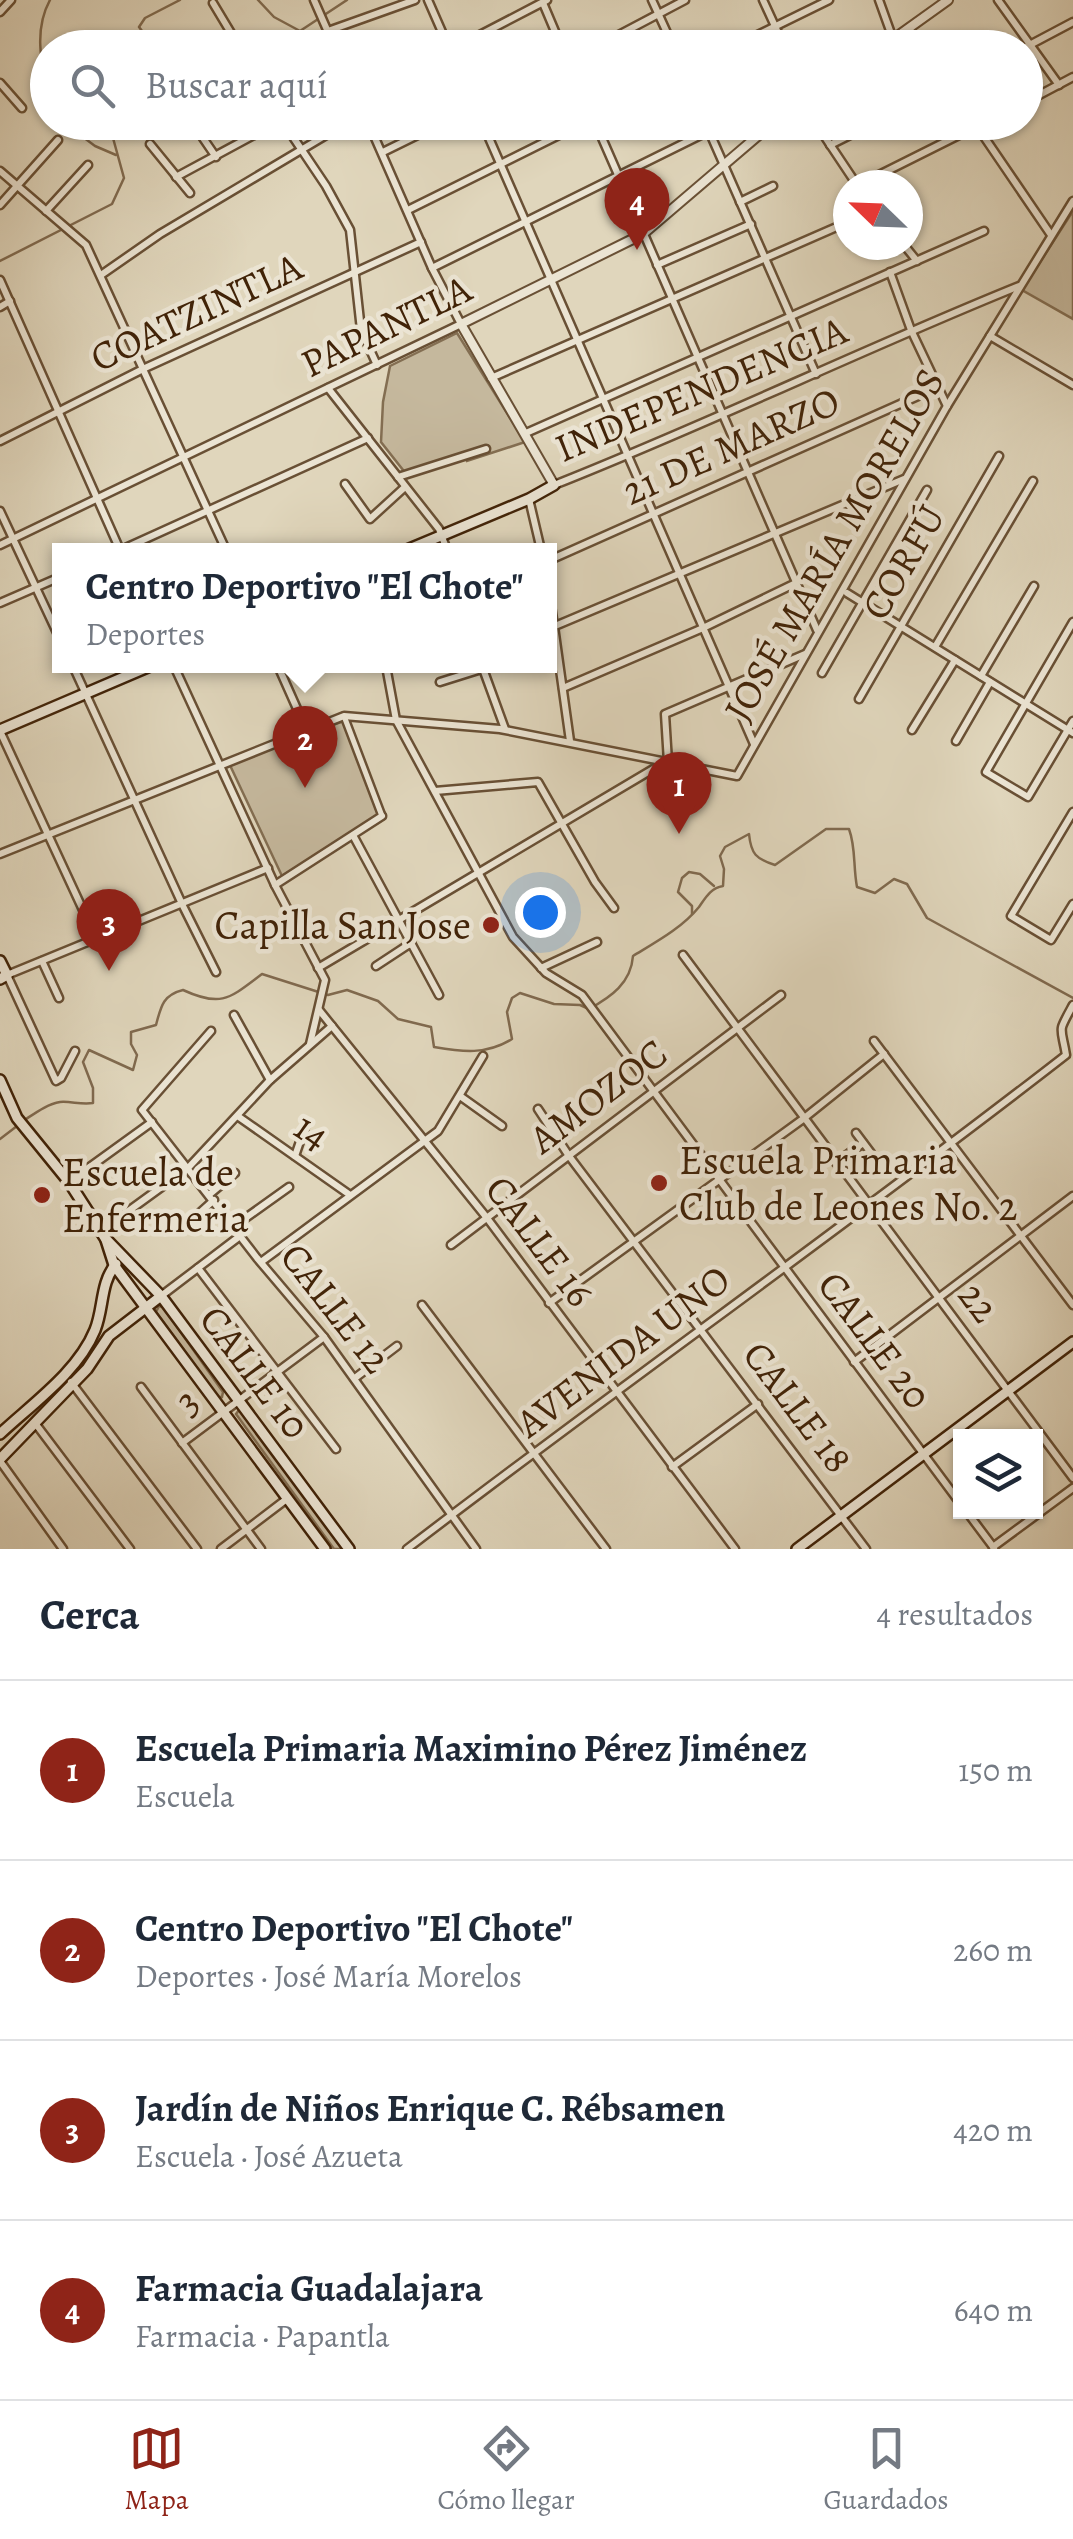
<!DOCTYPE html>
<html lang="es">
<meta charset="utf-8">
<style>
:root{--surface:#fff;--page:#f2f2f3;--text:#1f2937;--muted:#747a83;--line:#e0e1e3;--accent:#8f2418}
body{margin:0;font-family:Alegreya,serif;background:var(--page);color:var(--text)}
.controls{position:absolute;right:30px;bottom:30px;display:grid;overflow:hidden;border-radius:0px;box-shadow:0 2px 8px #0004}
.controls button{width:90px;height:90px;display:grid;place-items:center;padding:0;border:0;border-bottom:2px solid var(--line);background:var(--surface);color:var(--text);font:50px sans-serif}
.compass{position:absolute;left:833px;top:170px;width:90px;height:90px;border-radius:50%;background:var(--surface);box-shadow:0 2px 8px #0004;rotate:293deg}
.you{position:absolute;left:540px;top:912px;width:35px;height:35px;margin:-25px;border:8px solid #fff;border-radius:50%;background:#1a73e8;box-shadow:0 0 0 15px #1a73e833}
.badge{display:grid;place-items:center;width:65px;height:65px;border-radius:50%;background:var(--accent);color:#fff;font-size:32px;font-weight:700}
.pin{position:absolute;translate:-50% -82px;filter:drop-shadow(0 2px 5px #0008)}
.pin::after{content:'';position:absolute;top:52px;width:35px;height:30px;background:inherit;clip-path:polygon(0 0,100% 0,50% 100%)}
.popup{position:absolute;left:52px;top:543px;width:505px;height:130px;box-sizing:border-box;display:grid;place-content:center;border-radius:0px;background:var(--surface);filter:drop-shadow(0 2px 8px #0005);font-size:32px;white-space:nowrap;color:var(--muted)}
.popup b{font-size:38px;color:var(--text)}
.popup::after{content:'';position:absolute;left:50%;top:100%;margin-left:-20px;border:20px solid transparent;border-top-color:var(--surface)}
.list{margin:0;padding:0;list-style:none}
h2{display:flex;justify-content:space-between;align-items:center;height:130px;margin:0;padding:0 40px;font-size:42px}
h2 small{font-size:32px;font-weight:400;color:var(--muted)}
.list li{display:grid;grid-template-columns:65px 1fr auto;gap:30px;align-items:center;box-sizing:border-box;height:180px;padding:0 40px;border-top:2px solid var(--line)}
.list b{display:block;font-size:38px;white-space:nowrap}
.list p{margin:0;font-size:32px;white-space:nowrap;color:var(--muted)}
.list em{font-size:32px;font-style:normal;color:var(--muted)}
.icon{flex:none;width:55px;height:55px;fill:none;stroke:currentColor;stroke-width:2;stroke-linecap:round;stroke-linejoin:round}
.map{position:relative;flex:none;width:1073px;height:1549px;overflow:hidden}
.search{position:absolute;background:var(--surface);box-shadow:0 2px 8px #0004;left:30px;right:30px;top:30px;height:110px;display:flex;align-items:center;gap:25px;box-sizing:border-box;padding:0 35px;border-radius:55px;color:var(--muted);font-size:38px}
.sheet{height:850px;background:var(--surface)}
nav{display:flex;justify-content:space-around;align-items:center;box-sizing:border-box;height:140px;border-top:2px solid var(--line);background:var(--surface);font-size:28px;color:var(--muted)}
nav a{display:grid;justify-items:center;gap:5px}
nav .on{color:var(--accent)}
.map>svg:first-child{display:block}
.green{fill:#c5b89d;stroke:#836e52;stroke-width:2.5}
.lines{fill:none;stroke-linecap:round;stroke-linejoin:round}
.stream{stroke:#806a4f;stroke-width:2.5}
.pedestrian-casing{stroke:#695035;stroke-width:10}
.minor-casing{stroke:#695035;stroke-width:11}
.tertiary-casing{stroke:#695035;stroke-width:12}
.secondary-casing{stroke:#412308;stroke-width:14}
.pedestrian{stroke:#ebe4d3;stroke-width:5}
.minor{stroke:#ebe4d3;stroke-width:6}
.tertiary{stroke:#ebe4d3;stroke-width:8}
.secondary{stroke:#ebe4d3;stroke-width:9}
.poi-dot{fill:#8f2418;stroke:#ebe4d3;stroke-width:4}
.labels{text-anchor:middle;dominant-baseline:central;stroke-width:9;stroke-linejoin:round;paint-order:stroke}
.street-label{font-size:40px;fill:#412308;stroke:#ebe4d3}
.poi-label{font-size:40px;fill:#412308;stroke:#ebe4d3;text-anchor:start}
</style>
<div class="map">
<svg width="1073" height="1549" viewBox="0 0 1073 1549">
<rect width="100%" height="100%" fill="#e0d6bc"/>
<filter id="stains"><feTurbulence type="fractalNoise" baseFrequency=".002" numOctaves="4"/><feColorMatrix values="0 0 0 0 .2 0 0 0 0 .09 0 0 0 0 .02 0 0 0 .5 -.17"/></filter>
<radialGradient id="worn" r=".72"><stop offset=".6" stop-color="#630" stop-opacity="0"/><stop offset="1" stop-color="#630" stop-opacity=".3"/></radialGradient>
<!-- green -->
<g class="green">
<polygon points="1073,211 1073,319 1022,290"/>
<polygon points="457,333 525,442 467,461 465,455 407,475 381,442 383,402 390,366"/>
<polygon points="344,721 380,816 282,876 228,761"/>
<polygon points="159,1306 163,1307 223,1392 222,1397 218,1397 156,1312"/>
<polygon points="239,1410 242,1410 345,1549 334,1549 236,1414"/>
</g>
<g class="lines">
<!-- stream -->
<g class="stream">
<polyline points="258,0 274,17 300,31 347,0"/>
<polyline points="155,48 139,27 145,18 180,0"/>
<path d="M48 98C42 64 33 31 50 0"/>
<polyline points="63,122 95,146 116,155"/>
<polyline points="0,261 112,204 124,178 113,138 120,122"/>
<polyline points="692,914 692,906 678,892 682,878 689,872 700,874 714,886"/>
<path d="M23 1121C34 1114 47 1104 60 1102 71 1101 81 1105 93 1103V1088L83 1062 89 1050 133 1070 137 1055 131 1044V1032L156 1025C161 1006 163 995 183 990 222 1008 230 998 262 974L328 995 347 990 378 1001 398 1019 431 1027 434 1047C463 1052 486 1055 512 1039L507 1012 512 998 520 993 554 1004 580 1005 589 1009C611 997 631 983 633 956 656 942 682 928 699 907 706 897 711 888 723 886L724 869 720 856 725 847 749 834C751 854 756 859 775 865L826 829H849C856 848 853 866 857 887L875 893 894 879 907 884 927 918 1073 998"/>
<polyline points="0,1139 17,1126"/>
</g>
<!-- pedestrian casing -->
<g class="pedestrian-casing">
<polyline id="pedestrian" points="344,716 382,816"/>
</g>
<!-- minor casing -->
<g class="minor-casing">
<g id="minor">
<polyline points="314,0 335,48"/>
<polyline points="428,0 449,48"/>
<polyline points="652,0 674,48"/>
<polyline points="763,0 785,48"/>
<polyline points="879,0 893,39"/>
<polyline points="998,0 1059,85"/>
<polyline points="213,3 240,48"/>
<polyline points="543,3 562,48"/>
<polyline points="0,12 11,0"/>
<polyline points="909,28 921,48"/>
<polyline points="328,31 415,0"/>
<polyline points="455,48 547,0"/>
<polyline points="594,48 685,0"/>
<polyline points="731,48 829,0"/>
<polyline points="1024,48 1073,22"/>
<polyline points="0,83 22,108"/>
<polyline points="1026,102 1073,77"/>
<polyline points="192,122 216,157"/>
<polyline points="283,122 326,186 350,230 361,330 377,365"/>
<polyline points="482,122 754,744"/>
<polyline points="595,122 817,630"/>
<polyline points="705,122 816,374"/>
<polyline points="815,122 857,185"/>
<polyline points="974,122 1051,235"/>
<polyline points="150,144 190,193"/>
<polyline points="830,145 876,122"/>
<polyline points="383,152 444,122"/>
<polyline points="0,171 86,245 226,550"/>
<polyline points="176,177 278,122"/>
<polyline points="859,185 985,122"/>
<polyline points="740,202 773,186"/>
<polyline points="0,205 58,140"/>
<polyline points="408,210 585,122"/>
<polyline points="46,211 88,165"/>
<polyline points="904,245 917,261"/>
<polyline points="657,265 751,224"/>
<polyline points="432,268 727,122"/>
<polyline points="890,272 911,330 947,406"/>
<polyline points="101,275 160,234 348,122"/>
<polyline points="0,280 120,550"/>
<polyline points="0,307 10,301"/>
<polyline points="990,336 1073,385"/>
<polyline points="491,378 848,222"/>
<polyline points="328,388 439,529 447,550"/>
<polyline points="526,433 984,231"/>
<polyline points="0,441 145,368 421,242"/>
<polyline points="398,477 486,449"/>
<polyline points="345,484 370,519 405,487"/>
<path d="M554 485C711 423 863 349 1019 286"/>
<polyline points="529,499 541,550"/>
<polyline points="0,511 60,639"/>
<polyline points="0,545 461,324 432,268 368,122"/>
<polyline points="121,550 368,438"/>
<polyline points="550,560 936,388"/>
<polyline points="847,593 1073,733"/>
<polyline points="550,598 570,741"/>
<polyline points="0,603 60,577"/>
<polyline points="1073,622 986,772 1028,797 1073,721"/>
<polyline points="555,626 904,479"/>
<polyline points="935,647 1033,481"/>
<polyline points="73,666 183,906 216,972"/>
<polyline points="174,666 275,885 325,980 310,1044"/>
<polyline points="278,666 306,729"/>
<polyline points="386,666 396,720 513,937 546,973 582,995 960,1503"/>
<polyline points="482,666 505,729"/>
<polyline points="822,673 927,490"/>
<polyline points="981,676 1034,586"/>
<polyline points="440,682 491,666"/>
<polyline points="563,688 703,628 796,583"/>
<polyline points="859,699 999,456"/>
<polyline points="912,730 955,660"/>
<polyline points="0,731 96,938"/>
<polyline points="956,741 990,682"/>
<polyline points="668,762 665,714 805,654"/>
<polyline points="435,791 538,782 595,882 614,908"/>
<polyline points="1073,812 1011,916 1051,940 1073,904"/>
<polyline points="354,837 439,995"/>
<polyline points="0,854 344,716 500,729 737,776 947,406 1073,201"/>
<polyline points="275,885 382,816"/>
<polyline points="683,955 1073,1478"/>
<polyline points="42,961 59,998"/>
<polyline points="376,966 411,943"/>
<polyline points="318,968 665,762"/>
<polyline points="541,968 597,942"/>
<polyline points="319,1010 487,1218 735,1549"/>
<polyline points="234,1015 270,1080"/>
<polyline points="211,1031 142,1110 257,1258 324,1337 476,1549"/>
<polyline points="874,1041 1073,1305"/>
<polyline points="75,1051 61,1078 56,1081 7,975 268,868"/>
<polyline points="460,1096 502,1126"/>
<polyline points="538,1109 569,1156 866,1549"/>
<polyline points="239,1117 350,1195"/>
<polyline points="856,1133 871,1153"/>
<polyline points="295,1156 306,1124"/>
<polyline points="836,1163 863,1143"/>
<polyline points="69,1182 152,1122"/>
<polyline points="210,1194 235,1173"/>
<polyline points="233,1227 289,1187"/>
<polyline points="183,1228 214,1200"/>
<polyline points="101,1231 189,1167 270,1080 332,1026"/>
<polyline points="451,1245 781,995"/>
<polyline points="261,1262 438,1131 483,1056"/>
<polyline points="198,1268 336,1449"/>
<polyline points="161,1296 240,1236"/>
<polyline points="549,1303 803,1119 884,1054"/>
<polyline points="422,1305 606,1549"/>
<polyline points="854,1362 1073,1196"/>
<polyline points="355,1378 397,1346"/>
<polyline points="71,1382 197,1549"/>
<polyline points="141,1387 261,1549"/>
<polyline points="35,1423 130,1549"/>
<polyline points="182,1443 324,1337"/>
<polyline points="0,1461 63,1549"/>
<polyline points="672,1467 758,1404"/>
<polyline points="967,1512 994,1548"/>
<polyline points="993,1547 1073,1488"/>
<polyline points="221,1549 288,1498"/>
<path d="M407 1549C625 1382 849 1224 1066 1055 1061 1025 1057 1034 1073 1005"/>
</g>
</g>
<!-- tertiary casing -->
<g class="tertiary-casing">
<g id="tertiary">
<polyline points="881,48 948,0"/>
<polyline points="554,485 461,324 643,234 774,122"/>
</g>
</g>
<!-- secondary casing -->
<g class="secondary-casing">
<g id="secondary">
<polyline points="407,550 529,499 554,485"/>
<polyline points="0,730 150,666"/>
<polyline points="0,961 7,975 0,979"/>
<polyline points="0,1080 17,1118 69,1182 105,1238 161,1296 349,1549"/>
<polyline points="106,1240 114,1265 325,1549"/>
<path d="M0 1434C32 1404 78 1372 95 1330 104 1308 100 1283 116 1264"/>
<polyline points="0,1459 87,1369 109,1336 161,1296"/>
<polyline points="797,1549 1073,1342"/>
</g>
</g>
<!-- pedestrian -->
<use href="#pedestrian" class="pedestrian"/>
<!-- minor -->
<use href="#minor" class="minor"/>
<!-- tertiary -->
<use href="#tertiary" class="tertiary"/>
<!-- secondary -->
<use href="#secondary" class="secondary"/>
</g>
<!-- markers -->
<g class="poi-dot">
<circle cx="491" cy="925" r="10"/>
<circle cx="659" cy="1183" r="10"/>
<circle cx="42" cy="1195" r="10"/>
</g>
<g class="labels">
<!-- street labels -->
<g class="street-label">
<text transform="translate(196 312) rotate(-25)">COATZINTLA</text>
<text transform="translate(386 326) rotate(-26)">PAPANTLA</text>
<text transform="translate(701 389) rotate(-23)">INDEPENDENCIA</text>
<text transform="translate(731 446) rotate(-24)">21 DE MARZO</text>
<text transform="translate(834 545) rotate(-60)">JOSÉ MARÍA MORELOS</text>
<text transform="translate(903 562) rotate(-60)">CORFÚ</text>
<text transform="translate(598 1096) rotate(-37)">AMOZOC</text>
<text transform="translate(312 1131) rotate(35)">14</text>
<text transform="translate(540 1241) rotate(53)">CALLE 16</text>
<text transform="translate(979 1302) rotate(53)">22</text>
<text transform="translate(336 1308) rotate(52)">CALLE 12</text>
<text transform="translate(875 1340) rotate(53)">CALLE 20</text>
<text transform="translate(623 1351) rotate(-37)">AVENIDA UNO</text>
<text transform="translate(255 1372) rotate(53)">CALLE 10</text>
<text transform="translate(187 1401) rotate(-37)">3</text>
<text transform="translate(798 1407) rotate(53)">CALLE 18</text>
</g>
<!-- poi labels -->
<g class="poi-label">
<text x="471" y="925" text-anchor="end">Capilla San Jose</text>
<text x="679" y="1160">Escuela Primaria<tspan x="679" dy="46">Club de Leones No. 2</tspan></text>
<text x="62" y="1172">Escuela de<tspan x="62" dy="46">Enfermeria</tspan></text>
</g>
</g>
<rect width="100%" height="100%" filter="url(#stains)"/>
<rect width="100%" height="100%" fill="url(#worn)"/>
</svg>
<div class="controls">
<button><svg class="icon" aria-label="layers" viewBox="0 0 24 24"><path d="M12 4l9 5-9 5-9-5zM3 14l9 5 9-5"/></svg></button>
</div>
<svg class="compass" viewBox="-18 -18 36 36"><path d="M0-13l5 13h-10z" fill="#e53935"/><path d="M0 13l5-13h-10z" fill="#747a83"/></svg>
<div class="you"></div>
<div class="pin badge" style="left:679px;top:834px">1</div>
<div class="pin badge" style="left:305px;top:788px">2</div>
<div class="popup"><b>Centro Deportivo &quot;El Chote&quot;</b>Deportes</div>
<div class="pin badge" style="left:109px;top:971px">3</div>
<div class="pin badge" style="left:637px;top:250px">4</div>
<div class="search"><svg class="icon" aria-label="search" viewBox="0 0 24 24"><circle cx="10" cy="10" r="6"/><path d="M15 15l6 6"/></svg>Buscar aquí</div>
</div>
<section class="sheet">
<h2>Cerca<small>4 resultados</small></h2>
<ul class="list">
<li><span class="badge">1</span><div><b>Escuela Primaria Maximino Pérez Jiménez</b><p>Escuela</p></div><em>150 m</em></li>
<li><span class="badge">2</span><div><b>Centro Deportivo &quot;El Chote&quot;</b><p>Deportes · José María Morelos</p></div><em>260 m</em></li>
<li><span class="badge">3</span><div><b>Jardín de Niños Enrique C. Rébsamen</b><p>Escuela · José Azueta</p></div><em>420 m</em></li>
<li><span class="badge">4</span><div><b>Farmacia Guadalajara</b><p>Farmacia · Papantla</p></div><em>640 m</em></li>
</ul>
</section>
<nav>
<a class="on"><svg class="icon" aria-label="map" viewBox="0 0 24 24"><path d="M3 6l6-2 6 2 6-2v14l-6 2-6-2-6 2zM9 4v14M15 6v14"/></svg>Mapa</a>
<a><svg class="icon" aria-label="directions" viewBox="0 0 24 24"><path d="M12 3l9 9-9 9-9-9zM9 14v-3h6M13 9l2 2-2 2"/></svg>Cómo llegar</a>
<a><svg class="icon" aria-label="saved" viewBox="0 0 24 24"><path d="M7 4h10v16l-5-4-5 4z"/></svg>Guardados</a>
</nav>
